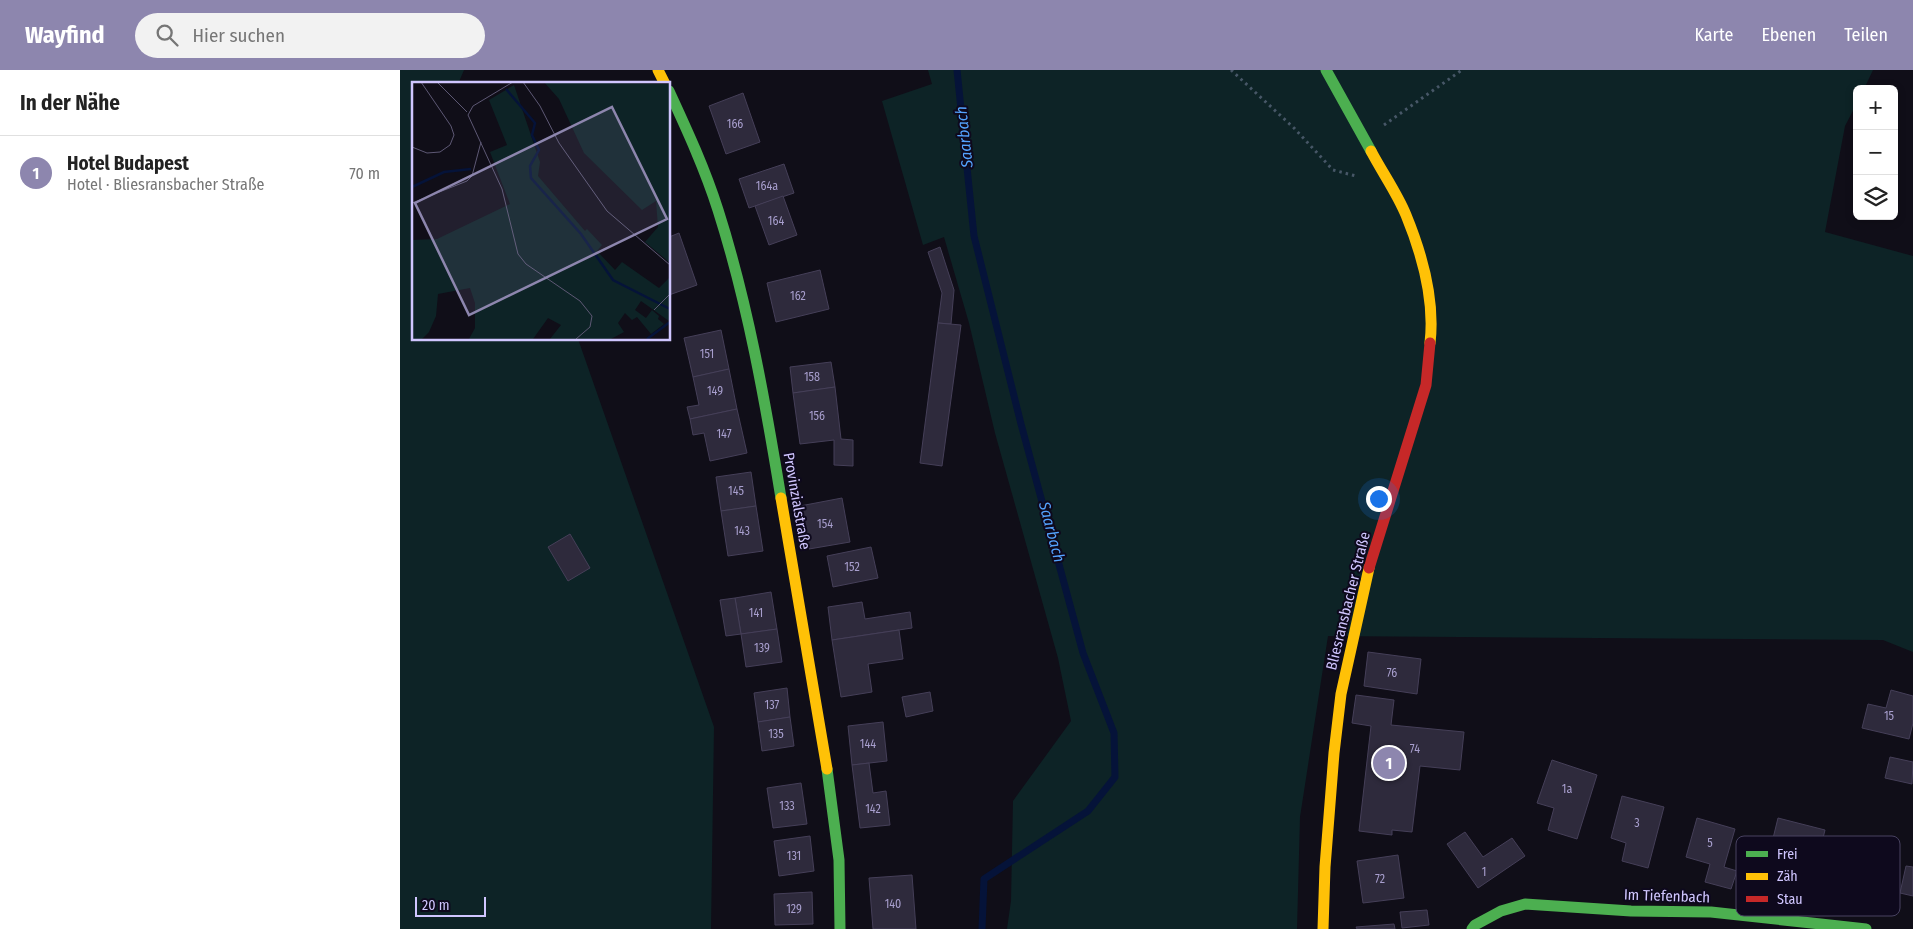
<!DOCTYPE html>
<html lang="de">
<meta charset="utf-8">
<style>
:root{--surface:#fff;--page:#f2f2f2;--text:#222;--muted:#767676;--line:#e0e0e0;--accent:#8d86ae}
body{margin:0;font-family:"Fira Sans Condensed",sans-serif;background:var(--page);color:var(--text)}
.controls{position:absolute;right:15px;top:15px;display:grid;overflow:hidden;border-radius:8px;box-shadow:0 2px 8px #0003}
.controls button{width:45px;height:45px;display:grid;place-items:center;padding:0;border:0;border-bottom:1px solid var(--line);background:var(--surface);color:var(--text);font:25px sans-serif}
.scale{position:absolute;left:15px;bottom:12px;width:71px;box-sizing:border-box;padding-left:5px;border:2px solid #d0c6ff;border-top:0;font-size:14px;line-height:18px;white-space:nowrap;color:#d0c6ff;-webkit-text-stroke:4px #0e091d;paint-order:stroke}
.you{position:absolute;left:978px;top:428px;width:18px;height:18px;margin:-12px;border:4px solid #fff;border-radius:50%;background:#1a73e8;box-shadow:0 0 0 8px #1a73e833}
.badge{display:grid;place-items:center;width:32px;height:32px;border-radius:50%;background:var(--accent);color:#fff;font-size:16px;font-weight:700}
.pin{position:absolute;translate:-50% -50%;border:2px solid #fff;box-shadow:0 1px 5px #0006}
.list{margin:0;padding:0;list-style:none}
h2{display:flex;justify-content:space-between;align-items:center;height:65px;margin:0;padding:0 20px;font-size:21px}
h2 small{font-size:16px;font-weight:400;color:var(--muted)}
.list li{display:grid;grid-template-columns:32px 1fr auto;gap:15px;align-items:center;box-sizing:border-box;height:75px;padding:0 20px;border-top:1px solid var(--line)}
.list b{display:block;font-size:19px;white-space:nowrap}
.list p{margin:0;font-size:16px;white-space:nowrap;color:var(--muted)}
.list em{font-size:16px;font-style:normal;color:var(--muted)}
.icon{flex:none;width:28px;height:28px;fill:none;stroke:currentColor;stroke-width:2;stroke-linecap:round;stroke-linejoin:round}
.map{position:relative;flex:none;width:1513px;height:859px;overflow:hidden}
header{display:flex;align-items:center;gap:30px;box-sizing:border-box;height:70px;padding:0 25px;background:var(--accent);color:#fff}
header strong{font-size:24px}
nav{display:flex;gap:28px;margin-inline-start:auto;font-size:18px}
.search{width:350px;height:45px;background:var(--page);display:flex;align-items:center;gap:12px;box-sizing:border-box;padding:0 18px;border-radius:28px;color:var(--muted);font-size:19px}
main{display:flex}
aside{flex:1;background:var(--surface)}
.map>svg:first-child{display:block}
.green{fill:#0d2326}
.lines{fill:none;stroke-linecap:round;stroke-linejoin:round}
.stream{stroke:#051339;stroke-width:7}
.building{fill:#2e2a3c;stroke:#453f58}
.path{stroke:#475767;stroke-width:3;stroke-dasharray:2.5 4;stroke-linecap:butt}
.fast{stroke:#4caf50;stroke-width:11}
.slow{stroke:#ffc107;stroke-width:11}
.jam{stroke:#c62828;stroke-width:11}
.labels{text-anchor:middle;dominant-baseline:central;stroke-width:4;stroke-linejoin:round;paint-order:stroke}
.number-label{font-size:12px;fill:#a89fce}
.street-label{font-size:15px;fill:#d0c6ff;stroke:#0e091d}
.water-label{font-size:16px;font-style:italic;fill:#54a3ff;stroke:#0e091d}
.inset-river{fill:none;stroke:#051339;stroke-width:2.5}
.inset-road{fill:none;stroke:#5d5874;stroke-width:1}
.view{fill:#8d86ae;fill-opacity:0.15;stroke:#8d86ae;stroke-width:2.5}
.inset-edge{fill:none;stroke:#d0c6ff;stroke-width:2.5}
.key{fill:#0e091d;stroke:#484261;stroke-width:1}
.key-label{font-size:14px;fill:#d0c6ff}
</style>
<header>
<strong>Wayfind</strong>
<div class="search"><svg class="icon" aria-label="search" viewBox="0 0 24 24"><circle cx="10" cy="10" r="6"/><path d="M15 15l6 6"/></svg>Hier suchen</div>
<nav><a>Karte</a><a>Ebenen</a><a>Teilen</a></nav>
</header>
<main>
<aside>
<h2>In der Nähe<small></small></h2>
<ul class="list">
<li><span class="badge">1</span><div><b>Hotel Budapest</b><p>Hotel · Bliesransbacher Straße</p></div><em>70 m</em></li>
</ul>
</aside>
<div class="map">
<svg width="1513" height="859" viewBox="0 0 1513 859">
<rect width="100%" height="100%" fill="#100e18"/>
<!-- green -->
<g class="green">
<polygon points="0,0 64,0 58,14 14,14 14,106 12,110 14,125 14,269 178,269 314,657 311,859 0,859"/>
<polygon points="528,0 1473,0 1464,19 1457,19 1457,33 1445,56 1425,162 1513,186 1513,582 1483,570 928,566 900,747 897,859 607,859 611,831 613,731 671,651 658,588 595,363 569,253 544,167 523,175 482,31 532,14"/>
</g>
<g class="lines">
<!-- stream -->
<polyline class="stream" points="557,0 574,166 621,354 683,583 714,663 715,707 688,741 584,809 582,859"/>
</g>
<!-- building -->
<g class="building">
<polygon points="343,23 360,72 326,84 309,36"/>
<polygon points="384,94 394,123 349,138 339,109"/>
<polygon points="383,126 397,165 369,175 355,136"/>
<polygon points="279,163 297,215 269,225 269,167"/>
<polygon points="540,177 554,220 551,254 538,253 542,223 528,182"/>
<polygon points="420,200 429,239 376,252 367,213"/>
<polygon points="538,253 561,255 542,396 520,393"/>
<polygon points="321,260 329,299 293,307 284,268"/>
<polygon points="431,292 435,317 393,323 390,297"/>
<polygon points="329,299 337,339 290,349 287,337 299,335 293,307"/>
<polygon points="435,317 441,369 453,370 453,396 434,395 434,370 400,374 393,323"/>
<polygon points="337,339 347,383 310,391 304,363 293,365 290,349"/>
<polygon points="351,402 356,436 321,441 316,407"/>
<polygon points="442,428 450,472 409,479 400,436"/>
<polygon points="356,436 363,481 328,486 321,441"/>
<polygon points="170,464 190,498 168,511 148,477"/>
<polygon points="471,477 478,508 433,517 427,486"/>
<polygon points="371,522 377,559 341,564 335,528"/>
<polygon points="335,528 341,564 326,566 320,530"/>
<polygon points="462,532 465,549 510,542 512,558 432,570 428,537"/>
<polygon points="377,559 382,592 346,597 341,564"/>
<polygon points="499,560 503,589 468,594 472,622 441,627 432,570"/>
<polygon points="968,582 1021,589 1017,624 964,616"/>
<polygon points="387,618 390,647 358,652 354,623"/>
<polygon points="1491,620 1513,626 1513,653 1509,669 1462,658 1468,634 1486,638"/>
<polygon points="530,622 533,641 506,647 502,627"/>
<polygon points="956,625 994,630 991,655 1064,662 1060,700 1020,696 1012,762 992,760 992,765 959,761 971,656 952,653"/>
<polygon points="390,647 394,676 362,681 358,652"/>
<polygon points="483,652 487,691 452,695 448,656"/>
<polygon points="1490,687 1513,692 1512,714 1485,708"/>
<polygon points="1152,690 1197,705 1177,769 1148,760 1154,738 1137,733"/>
<polygon points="469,693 473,723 486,721 490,755 460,758 452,695"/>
<polygon points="401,713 407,754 373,758 367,718"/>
<polygon points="1222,726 1264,737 1248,798 1222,791 1226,773 1211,768"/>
<polygon points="1297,748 1335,759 1324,797 1337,801 1331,819 1305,812 1310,794 1286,787"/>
<polygon points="1378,748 1425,760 1411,816 1364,805"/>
<polygon points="1065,762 1083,787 1112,768 1125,786 1078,818 1047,774"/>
<polygon points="410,766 414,801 379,806 374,771"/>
<polygon points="998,785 1004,828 963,833 957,791"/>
<polygon points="1506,796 1513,797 1513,826 1500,823"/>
<polygon points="512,805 516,859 473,859 469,808"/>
<polygon points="412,822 413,854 375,855 374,824"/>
<polygon points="1027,840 1029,855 1002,858 1000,842"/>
<polygon points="994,854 995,859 957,859 956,857"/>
</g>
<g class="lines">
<!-- path -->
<g class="path">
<polyline points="831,0 894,58 933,100 956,106"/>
<polyline points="984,55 1062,0"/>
</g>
<!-- fast -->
<g class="fast">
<polyline points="926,0 971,81"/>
<path d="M269 21C287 60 305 99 318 140 348 234 365 331 381 428"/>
<polyline points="427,699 439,790 440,859"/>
<polyline points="1072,859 1075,855 1101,841 1125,834 1231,841 1311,842 1466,859"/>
</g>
<!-- slow -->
<g class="slow">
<polyline points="258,0 265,14"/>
<path d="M971 81C982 102 997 123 1006 145 1022 184 1035 231 1030 273"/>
<polyline points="381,428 427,699"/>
<polyline points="923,859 925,797 934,683 941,624 969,498"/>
</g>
<!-- jam -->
<polyline class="jam" points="969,498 1026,315 1030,273"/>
</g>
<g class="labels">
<!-- number labels -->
<g class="number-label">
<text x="335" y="54">166</text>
<text x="367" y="116">164a</text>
<text x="376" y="151">164</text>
<text x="398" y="226">162</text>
<text x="307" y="284">151</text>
<text x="412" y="307">158</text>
<text x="315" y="321">149</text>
<text x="417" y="346">156</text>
<text x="324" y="364">147</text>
<text x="336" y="421">145</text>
<text x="425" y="454">154</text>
<text x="342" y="461">143</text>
<text x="452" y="497">152</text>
<text x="356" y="543">141</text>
<text x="362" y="578">139</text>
<text x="992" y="603">76</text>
<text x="372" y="635">137</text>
<text x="1489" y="646">15</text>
<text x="376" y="664">135</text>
<text x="468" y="674">144</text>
<text x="1015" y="679">74</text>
<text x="1167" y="719">1a</text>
<text x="387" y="736">133</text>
<text x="473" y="739">142</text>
<text x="1237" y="753">3</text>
<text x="1310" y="773">5</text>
<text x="394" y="786">131</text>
<text x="1084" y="802">1</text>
<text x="980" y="809">72</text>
<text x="493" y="834">140</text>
<text x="394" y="839">129</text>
</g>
<!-- street labels -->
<g class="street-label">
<text transform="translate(397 431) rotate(80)">Provinzialstraße</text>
<text transform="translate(948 531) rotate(-76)">Bliesransbacher Straße</text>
<text transform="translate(1267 826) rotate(2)">Im Tiefenbach</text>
</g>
<!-- water labels -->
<g class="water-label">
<text transform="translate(564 67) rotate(-96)">Saarbach</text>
<text transform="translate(652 462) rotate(75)">Saarbach</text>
</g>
</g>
<!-- overview -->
<g transform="translate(12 12)">
<rect width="258" height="258" fill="#100e18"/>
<path d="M132 0 257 2V180L233 160 246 145 244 119 230 128 172 71 147 17ZM102 3 128 80 126 94 173 149 175 147 190 163 185 169 203 188 210 180 247 206 257 196V239L229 219 223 228 234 236 240 228 247 234 246 237 252 242 239 252 225 235 220 238 213 231 206 241 212 250 199 257H138L149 243 136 236 121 257H57L63 246V221L58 206 26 212 24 234 17 250 10 257H0V158L25 157 98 122 78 70 95 63 77 18Z" fill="#0d2326"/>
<path class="inset-river" d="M94 7 123 41 120 53 127 68 118 84 119 96 169 152 201 198 258 227M0 105 32 90 59 87M235 257 258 240"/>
<path class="inset-road" d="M25 0 55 30M101 0 61 24 56 33 90 107 106 172 114 182 168 219 180 234 178 245 164 257M111 0 128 24 147 61 195 129 258 183M0 65 15 71 28 70 38 63 42 53 39 44 9 0M0 121 55 99 60 94 69 60M242 228 258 212"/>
<path class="view" d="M200 25 255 137 57 233 3 121Z"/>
<rect width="258" height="258" class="inset-edge"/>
</g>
<!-- legend -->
<rect x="1336" y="766" width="164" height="80" rx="8" class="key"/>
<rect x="1346" y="781" width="22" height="6" fill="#4caf50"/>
<rect x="1346" y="803" width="22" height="7" fill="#ffc107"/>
<rect x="1346" y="826" width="22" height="6" fill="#c62828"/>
<g class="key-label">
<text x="1377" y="789">Frei</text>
<text x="1377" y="811">Zäh</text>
<text x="1377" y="834">Stau</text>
</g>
</svg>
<div class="controls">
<button>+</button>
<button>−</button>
<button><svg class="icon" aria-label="layers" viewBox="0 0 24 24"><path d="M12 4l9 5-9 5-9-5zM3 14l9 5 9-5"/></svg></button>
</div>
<div class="scale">20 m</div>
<div class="you"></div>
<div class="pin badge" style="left:989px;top:693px">1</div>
</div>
</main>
